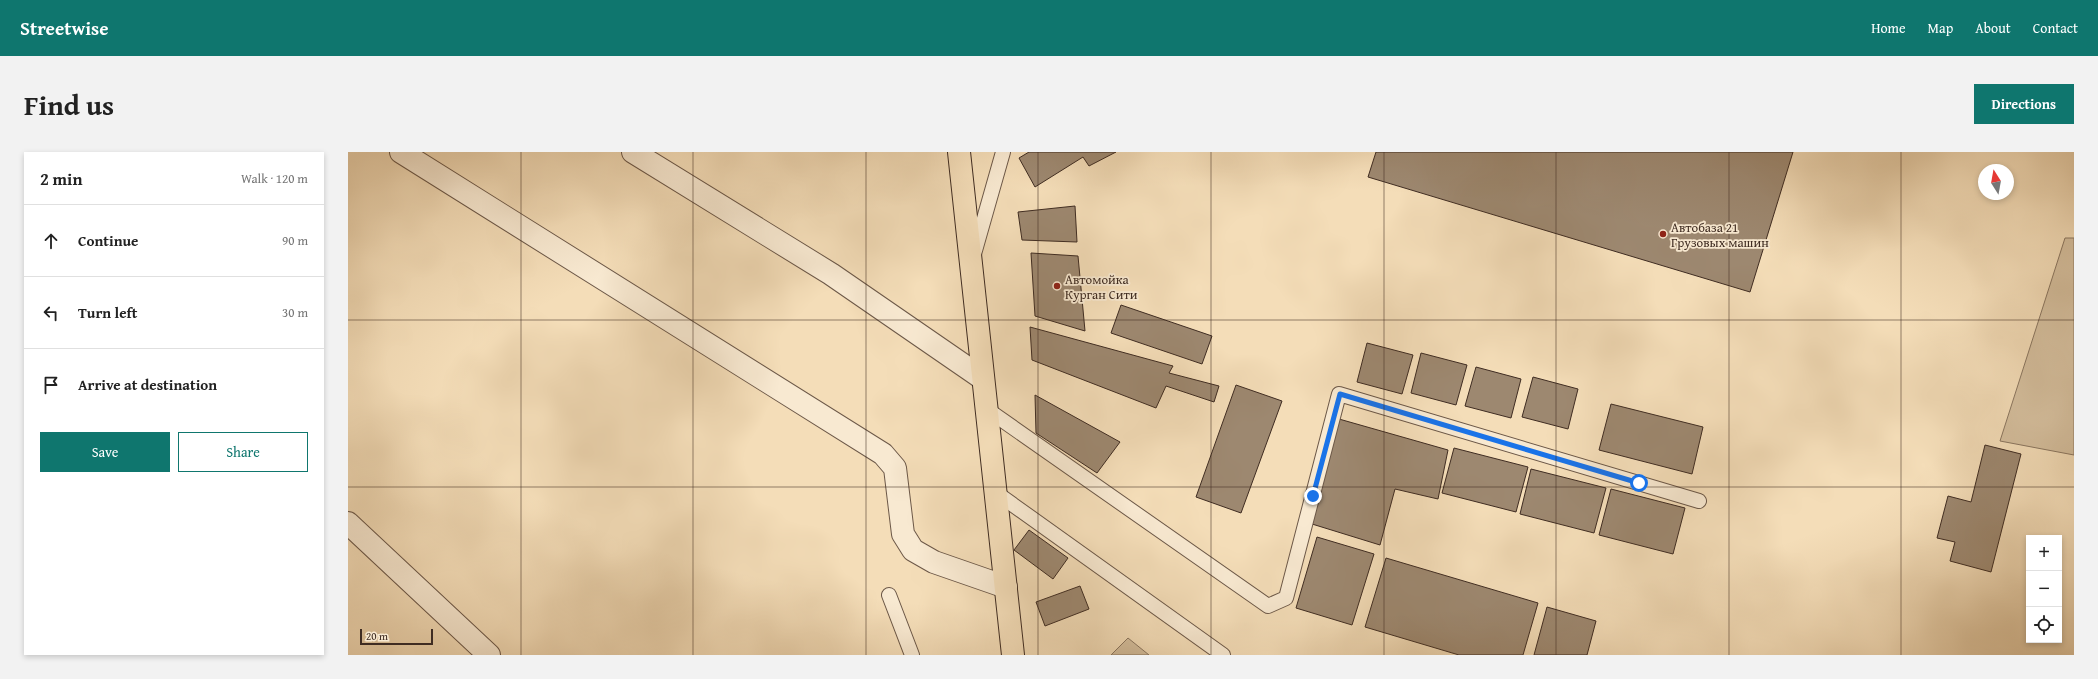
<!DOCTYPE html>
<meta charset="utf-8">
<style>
:root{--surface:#fff;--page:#f2f2f2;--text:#222;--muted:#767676;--line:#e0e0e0;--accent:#0f766e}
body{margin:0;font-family:"Gentium Book Plus",serif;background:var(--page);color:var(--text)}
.controls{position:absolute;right:12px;bottom:12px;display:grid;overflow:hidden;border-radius:0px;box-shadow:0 2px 6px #0003}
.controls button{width:36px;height:36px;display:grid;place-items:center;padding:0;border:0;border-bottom:1px solid var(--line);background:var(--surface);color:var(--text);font:20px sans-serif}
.compass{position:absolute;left:1630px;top:12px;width:36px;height:36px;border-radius:50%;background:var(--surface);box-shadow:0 2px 6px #0003;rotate:349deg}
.scale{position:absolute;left:12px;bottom:10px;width:73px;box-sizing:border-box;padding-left:4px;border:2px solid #3f2c22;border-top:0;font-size:11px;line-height:14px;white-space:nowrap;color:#3f2c22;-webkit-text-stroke:3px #f8e9d1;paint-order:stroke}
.stop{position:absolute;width:12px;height:12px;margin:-9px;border:3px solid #1a73e8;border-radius:50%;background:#fff}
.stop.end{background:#1a73e8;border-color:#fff;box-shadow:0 1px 4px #0008}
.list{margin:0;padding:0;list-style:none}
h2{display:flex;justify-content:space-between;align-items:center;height:52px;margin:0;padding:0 16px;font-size:17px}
h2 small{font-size:13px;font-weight:400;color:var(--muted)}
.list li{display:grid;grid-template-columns:26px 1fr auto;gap:12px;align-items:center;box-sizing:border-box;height:72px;padding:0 16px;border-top:1px solid var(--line)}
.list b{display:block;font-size:15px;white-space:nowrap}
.list em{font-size:13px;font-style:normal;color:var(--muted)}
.actions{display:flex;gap:8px;padding:12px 16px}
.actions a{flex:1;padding:9px 0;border:1px solid var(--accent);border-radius:0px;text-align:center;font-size:14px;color:var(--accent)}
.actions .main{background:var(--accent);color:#fff}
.icon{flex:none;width:22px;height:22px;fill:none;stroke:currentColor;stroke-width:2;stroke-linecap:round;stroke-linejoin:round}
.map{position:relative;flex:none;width:1726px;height:503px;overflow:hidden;border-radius:0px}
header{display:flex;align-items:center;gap:24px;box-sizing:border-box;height:56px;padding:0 20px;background:var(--accent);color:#fff}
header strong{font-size:19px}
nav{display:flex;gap:22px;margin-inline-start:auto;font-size:14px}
.intro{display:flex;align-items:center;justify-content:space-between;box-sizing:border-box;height:96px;padding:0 24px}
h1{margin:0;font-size:28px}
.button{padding:10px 18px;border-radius:0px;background:var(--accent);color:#fff;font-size:14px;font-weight:700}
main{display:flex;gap:24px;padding:0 24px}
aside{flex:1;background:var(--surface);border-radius:0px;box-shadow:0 2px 6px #0003}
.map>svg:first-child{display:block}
.green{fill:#d5bf9e;stroke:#8a7660}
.building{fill:#9d8870;stroke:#3f2c22}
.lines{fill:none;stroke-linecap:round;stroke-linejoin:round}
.service-casing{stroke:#6c5848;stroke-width:16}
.minor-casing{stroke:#6c5848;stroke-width:24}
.trunk-casing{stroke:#3f2c22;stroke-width:24}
.service{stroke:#f8e9d1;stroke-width:14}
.minor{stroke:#f8e9d1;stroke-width:22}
.trunk{stroke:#f4ddb8;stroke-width:22}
.route{stroke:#1a73e8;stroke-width:5}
.grid{fill:none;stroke:#3f2c22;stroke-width:1;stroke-opacity:0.55}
.poi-dot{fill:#8f2418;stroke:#f8e9d1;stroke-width:1.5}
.labels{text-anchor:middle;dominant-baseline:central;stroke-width:3.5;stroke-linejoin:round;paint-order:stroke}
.poi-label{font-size:13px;fill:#3f2c22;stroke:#f8e9d1;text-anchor:start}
</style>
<header>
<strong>Streetwise</strong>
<nav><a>Home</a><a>Map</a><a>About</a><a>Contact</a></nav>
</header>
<div class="intro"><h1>Find us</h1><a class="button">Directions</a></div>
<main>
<aside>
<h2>2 min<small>Walk · 120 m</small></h2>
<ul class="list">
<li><svg class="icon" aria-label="ahead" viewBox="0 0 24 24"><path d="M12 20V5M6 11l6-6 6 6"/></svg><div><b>Continue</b></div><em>90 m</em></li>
<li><svg class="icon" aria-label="left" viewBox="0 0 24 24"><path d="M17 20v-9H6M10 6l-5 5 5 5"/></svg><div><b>Turn left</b></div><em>30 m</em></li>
<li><svg class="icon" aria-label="arrive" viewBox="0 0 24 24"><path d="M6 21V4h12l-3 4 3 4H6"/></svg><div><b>Arrive at destination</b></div></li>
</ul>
<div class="actions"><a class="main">Save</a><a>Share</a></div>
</aside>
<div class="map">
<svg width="1726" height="503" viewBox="0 0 1726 503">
<rect width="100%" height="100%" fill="#f4ddb8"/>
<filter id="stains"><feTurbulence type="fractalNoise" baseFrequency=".005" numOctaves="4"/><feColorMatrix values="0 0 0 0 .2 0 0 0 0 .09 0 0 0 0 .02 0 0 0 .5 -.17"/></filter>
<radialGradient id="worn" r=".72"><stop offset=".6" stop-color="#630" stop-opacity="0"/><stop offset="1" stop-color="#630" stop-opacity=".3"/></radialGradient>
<!-- green -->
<g class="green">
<polygon points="1717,86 1726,86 1726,303 1652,289"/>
<polygon points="780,486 801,503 763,503"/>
</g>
<!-- building -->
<g class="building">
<polygon points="681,0 768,0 741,14 735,5 687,35 671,6"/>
<polygon points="1028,0 1445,0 1402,140 1020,25"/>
<polygon points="727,54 729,90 674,88 670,60"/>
<polygon points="683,101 730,104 737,179 687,164"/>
<polygon points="773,153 864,184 854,212 763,181"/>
<polygon points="682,175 825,214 821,221 871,234 866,250 818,234 808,256 684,208"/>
<polygon points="1019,191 1065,203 1054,242 1009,230"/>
<polygon points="1073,201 1119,213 1108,253 1063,241"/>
<polygon points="1128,215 1173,227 1163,266 1117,254"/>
<polygon points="1185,225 1230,237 1220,277 1174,265"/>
<polygon points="888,233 934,249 893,361 848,345"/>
<polygon points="687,243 772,290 749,321 688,281"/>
<polygon points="1263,252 1355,275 1344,322 1251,298"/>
<polygon points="991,267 1100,298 1090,347 1047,337 1032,393 964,372"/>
<polygon points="1637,293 1673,302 1643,420 1602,409 1607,390 1589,386 1600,344 1623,350"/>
<polygon points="1106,296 1180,315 1168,360 1094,341"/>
<polygon points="1183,317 1258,336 1246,381 1172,362"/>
<polygon points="1263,337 1337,356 1325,402 1251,383"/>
<polygon points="681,378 720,406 705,427 666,398"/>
<polygon points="969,385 1026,402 1004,473 948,456"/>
<polygon points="1038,406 1190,451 1175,503 1111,503 1017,475"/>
<polygon points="732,434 741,457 697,474 688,450"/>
<polygon points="1199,455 1248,469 1239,503 1186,503"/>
</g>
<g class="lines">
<!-- service casing -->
<g class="service-casing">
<g id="service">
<polyline points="626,102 655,0"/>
<polyline points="637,256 920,454 938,446 991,242 1351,349"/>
<polyline points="647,340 875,503"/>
<polyline points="541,443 564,503"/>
</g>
</g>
<!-- minor casing -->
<g class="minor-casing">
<g id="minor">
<polyline points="53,0 535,302 547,316 555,382 565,398 586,410 658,435"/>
<polyline points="285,0 483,122 634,226"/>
<polyline points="0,371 141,503"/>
</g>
</g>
<!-- trunk casing -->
<g class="trunk-casing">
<polyline id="trunk" points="611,0 665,503"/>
</g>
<!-- service -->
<use href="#service" class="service"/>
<!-- minor -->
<use href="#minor" class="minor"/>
<!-- trunk -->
<use href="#trunk" class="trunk"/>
</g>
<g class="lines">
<!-- route -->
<polyline class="route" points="965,344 992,242 1291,331"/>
</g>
<!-- grid -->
<path class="grid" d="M173 0V503M345 0V503M518 0V503M690 0V503M863 0V503M1036 0V503M1208 0V503M1381 0V503M1553 0V503M0 168H1726M0 335H1726"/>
<!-- markers -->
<g class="poi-dot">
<circle cx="1315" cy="82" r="4"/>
<circle cx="709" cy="134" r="4"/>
</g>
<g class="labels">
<!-- poi labels -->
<g class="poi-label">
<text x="1323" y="75">Автобаза 21<tspan x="1323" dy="15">Грузовых машин</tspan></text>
<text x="717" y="127">Автомойка<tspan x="717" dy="15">Курган Сити</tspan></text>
</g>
</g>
<rect width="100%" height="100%" filter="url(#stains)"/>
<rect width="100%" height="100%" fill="url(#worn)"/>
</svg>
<div class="controls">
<button>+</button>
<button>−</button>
<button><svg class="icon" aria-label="locate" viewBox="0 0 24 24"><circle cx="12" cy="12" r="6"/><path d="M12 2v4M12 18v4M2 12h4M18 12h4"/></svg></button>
</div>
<svg class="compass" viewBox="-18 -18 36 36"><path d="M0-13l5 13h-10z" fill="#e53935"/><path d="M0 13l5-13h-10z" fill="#767676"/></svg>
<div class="scale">20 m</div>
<div class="stop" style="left:1291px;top:331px"></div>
<div class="stop end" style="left:965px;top:344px"></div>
</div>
</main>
